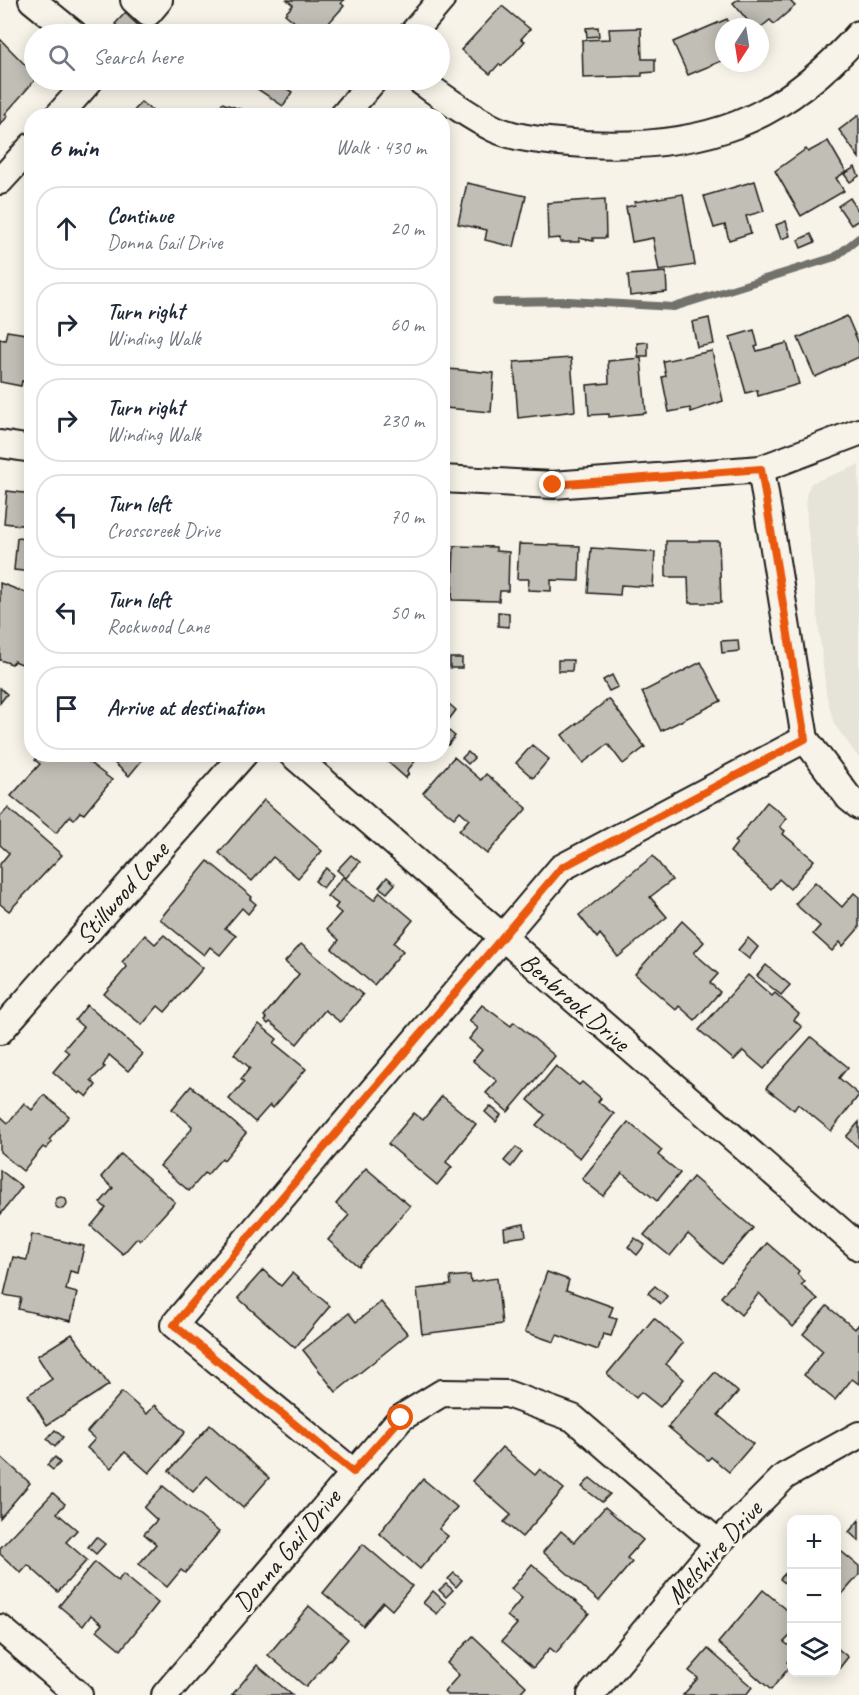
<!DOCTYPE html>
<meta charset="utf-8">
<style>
:root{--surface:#fff;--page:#f2f2f3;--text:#1f2937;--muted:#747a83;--line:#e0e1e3}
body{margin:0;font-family:Caveat,sans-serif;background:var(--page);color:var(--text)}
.controls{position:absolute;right:18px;bottom:18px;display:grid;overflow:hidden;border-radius:12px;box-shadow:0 3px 15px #0003}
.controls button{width:54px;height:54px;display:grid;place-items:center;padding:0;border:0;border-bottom:2px solid var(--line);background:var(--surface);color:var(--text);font:30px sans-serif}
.compass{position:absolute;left:715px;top:18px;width:54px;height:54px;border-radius:50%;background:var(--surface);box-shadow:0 3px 15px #0003;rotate:192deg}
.stop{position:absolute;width:18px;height:18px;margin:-14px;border:4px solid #ea580c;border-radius:50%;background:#fff}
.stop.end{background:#ea580c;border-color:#fff;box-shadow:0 2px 6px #0008}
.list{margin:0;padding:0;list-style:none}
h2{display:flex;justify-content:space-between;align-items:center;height:78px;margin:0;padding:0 24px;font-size:26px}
h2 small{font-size:20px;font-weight:400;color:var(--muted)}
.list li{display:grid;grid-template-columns:39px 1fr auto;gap:18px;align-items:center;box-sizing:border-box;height:84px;margin:0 12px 12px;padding:0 12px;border:2px solid var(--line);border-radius:24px}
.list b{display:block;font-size:22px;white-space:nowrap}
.list p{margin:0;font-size:20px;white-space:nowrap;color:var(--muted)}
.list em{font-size:20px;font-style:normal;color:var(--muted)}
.icon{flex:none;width:33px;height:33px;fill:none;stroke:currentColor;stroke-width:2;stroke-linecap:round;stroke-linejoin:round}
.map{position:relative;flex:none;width:859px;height:1695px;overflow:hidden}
.search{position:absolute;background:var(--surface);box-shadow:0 3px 15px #0003;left:24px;top:24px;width:426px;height:66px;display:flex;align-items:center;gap:15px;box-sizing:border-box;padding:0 21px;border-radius:33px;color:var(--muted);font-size:22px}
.panel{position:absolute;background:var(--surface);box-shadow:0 3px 15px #0003;left:24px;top:108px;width:426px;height:654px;border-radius:24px}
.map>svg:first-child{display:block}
.built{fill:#e6e3d9}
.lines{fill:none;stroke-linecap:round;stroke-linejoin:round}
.stream{stroke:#72716c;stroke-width:8}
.building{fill:#c0beb5;stroke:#1c1c1c;stroke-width:1.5}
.minor-casing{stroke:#1c1c1c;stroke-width:30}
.minor{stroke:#f7f3e8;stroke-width:26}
.route{stroke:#ea580c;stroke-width:8}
.labels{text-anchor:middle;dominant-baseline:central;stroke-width:6;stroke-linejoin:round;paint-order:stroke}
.street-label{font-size:26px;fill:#1c1c1c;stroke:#f7f3e8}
</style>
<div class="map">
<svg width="859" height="1695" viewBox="0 0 859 1695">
<rect width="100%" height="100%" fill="#f7f3e8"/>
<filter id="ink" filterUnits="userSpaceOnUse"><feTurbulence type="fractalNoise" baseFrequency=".0167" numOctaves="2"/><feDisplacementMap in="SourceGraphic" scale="12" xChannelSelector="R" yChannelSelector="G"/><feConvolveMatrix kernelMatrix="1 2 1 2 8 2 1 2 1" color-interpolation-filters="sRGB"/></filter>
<g filter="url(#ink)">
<!-- built -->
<polygon class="built" points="859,465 859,758 834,724 826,693 807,522 806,495 811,483"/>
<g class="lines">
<!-- stream -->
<polyline class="stream" points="496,302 569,301 674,307 835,257 859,238"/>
</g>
<!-- building -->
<g class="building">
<polygon points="287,0 344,0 341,3 344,6 327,25 325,23 315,34 309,34 285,14 293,5"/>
<polygon points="737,0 793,0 791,2 795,6 774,24 770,20 760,28 753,27 733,3"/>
<polygon points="502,6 530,29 521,39 525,41 512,56 501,66 499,64 490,74 461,50"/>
<polygon points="125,13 142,29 137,34 126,34 115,24"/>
<polygon points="727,19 731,27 724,27 724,60 688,75 673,42"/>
<polygon points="270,26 283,34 265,34"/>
<polygon points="598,27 599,36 587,37 586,28"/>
<polygon points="641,28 642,59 655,59 655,72 642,73 642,76 583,78 582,40 610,39 609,29"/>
<polygon points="0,39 34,74 35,80 5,114 8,116 0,125"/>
<polygon points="244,80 280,80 278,83 292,92 283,106"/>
<polygon points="141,102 159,116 130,116"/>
<polygon points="222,103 258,115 258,116 193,116 204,109 218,113"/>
<polygon points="859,115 859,158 839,130"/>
<polygon points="828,141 846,172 836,178 844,191 801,216 775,171 806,149 808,152"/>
<polygon points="855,167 859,176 850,182 844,174"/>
<polygon points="755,181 764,211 746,216 751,233 729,240 725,225 714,228 704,196"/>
<polygon points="467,183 526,196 514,247 485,240 487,230 458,224"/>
<polygon points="683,194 695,265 659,271 653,238 632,242 626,207 635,205 634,202"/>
<polygon points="850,198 859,212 859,220 851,225 838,206"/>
<polygon points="605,199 606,238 593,238 593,241 579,238 579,242 560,242 560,238 548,239 547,203"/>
<polygon points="786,221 790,236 781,239 776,225"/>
<polygon points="811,234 815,242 801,248 798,240"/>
<polygon points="666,272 667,292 630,296 628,275"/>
<polygon points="847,316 859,344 859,357 815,377 798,338"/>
<polygon points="709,318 714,344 697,347 692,322"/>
<polygon points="754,330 758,346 755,347 757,351 787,343 799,384 758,396 757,390 746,393 730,337"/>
<polygon points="7,331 32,335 32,383 22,381 21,386 0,382 0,339 5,340"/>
<polygon points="648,342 648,356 638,356 637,343"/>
<polygon points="712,351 723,401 691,412 690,408 669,412 662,377 666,376 663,361"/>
<polygon points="571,358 575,411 518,418 514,362"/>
<polygon points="641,358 646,413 609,417 609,414 589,415 587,385 609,383 608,361"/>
<polygon points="448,369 494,373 491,412 445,408"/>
<polygon points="7,491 32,494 32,572 14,570 17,538 27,539 28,526 4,523"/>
<polygon points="666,541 719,541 721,603 689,603 688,577 666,577"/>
<polygon points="519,544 580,546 579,581 551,580 551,591 528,590 529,579 517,579"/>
<polygon points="454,546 496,547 496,551 509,552 508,591 500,591 499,601 452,600"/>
<polygon points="591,548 655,552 653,587 621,585 620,595 588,593"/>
<polygon points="0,583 32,595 32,668 14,661 12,664 0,660"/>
<polygon points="498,612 509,613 509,627 498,626"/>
<polygon points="738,640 739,651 722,653 721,641"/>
<rect x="450" y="658" width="12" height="10"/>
<polygon points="558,660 573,660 572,671 558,671"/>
<polygon points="701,662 721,701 661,731 642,692"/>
<polygon points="612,675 618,687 609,691 603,680"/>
<polygon points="0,688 7,694 0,703"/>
<polygon points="442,698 456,710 442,729"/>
<polygon points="609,699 645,747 623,764 608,744 583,763 562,735"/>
<polygon points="449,731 455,736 448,745 442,739"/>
<polygon points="532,745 549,759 533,778 516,763"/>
<polygon points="468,752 474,758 468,764 462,758"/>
<polygon points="39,754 78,754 112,780 84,814 80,812 74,819 70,816 56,833 11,796 40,764 35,760"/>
<polygon points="104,754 147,754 129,776"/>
<polygon points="379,754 421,754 407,771 409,773 406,778"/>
<polygon points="454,757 481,780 486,774 527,808 487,854 459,831 469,819 460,811 454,818 423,793"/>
<polygon points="264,800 322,851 298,878 273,857 252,881 219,853"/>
<polygon points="767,802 787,818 780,827 785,831 783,834 814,860 790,889 779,879 771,889 730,852 737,843 735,842"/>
<polygon points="8,808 62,855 9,911 0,904 0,864 9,853 0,845 0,817"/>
<polygon points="351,855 360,862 346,878 337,870"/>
<polygon points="653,856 672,880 650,897 667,917 618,957 600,934 597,938 579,915"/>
<polygon points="208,861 252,897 250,899 256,904 248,914 242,908 225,928 236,936 220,955 210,947 204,955 160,919"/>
<polygon points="326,868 333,875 323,888 315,881"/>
<polygon points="343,877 374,900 380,892 413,920 394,943 403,951 374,985 332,949 339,940 327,929 341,913 335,908 338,904 327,896"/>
<polygon points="387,877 395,884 387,893 379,887"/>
<polygon points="815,882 842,907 854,893 859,897 859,928 843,946 840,942 832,951 813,934 820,926 795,904"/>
<polygon points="682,921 704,942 694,953 718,974 710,983 720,992 695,1020 679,1006 676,1010 635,974"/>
<polygon points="145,935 155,944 164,935 203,968 165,1012 158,1006 142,1025 104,994 127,967 122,962"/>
<polygon points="748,938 758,947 749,959 738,950"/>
<polygon points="301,944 363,995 340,1022 325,1010 297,1044 270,1022 268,1024 265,1021 267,1019 264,1016 299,974 285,962"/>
<polygon points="766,965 790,985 781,995 757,976"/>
<polygon points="748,975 772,996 775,993 799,1014 794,1020 802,1027 764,1069 743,1051 734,1060 699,1030"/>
<polygon points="87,1005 143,1054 128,1071 109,1055 103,1066 105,1067 91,1080 96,1085 87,1097 81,1092 79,1094 53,1072 69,1053 64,1049 83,1027 75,1020"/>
<polygon points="482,1005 511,1026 514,1022 555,1056 508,1112 486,1093 497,1081 473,1061 482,1050 469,1039 478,1028 469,1021"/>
<polygon points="259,1024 277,1039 274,1043 306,1069 273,1108 270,1105 255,1122 229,1099 244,1082 241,1079 250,1068 234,1054"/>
<polygon points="811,1037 848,1067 839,1078 859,1095 831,1131 798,1104 794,1110 766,1088"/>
<polygon points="556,1066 579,1085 582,1082 601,1098 598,1102 614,1114 580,1158 536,1125 545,1115 528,1100"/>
<polygon points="191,1086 246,1133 224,1160 222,1158 207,1175 205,1173 189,1191 160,1166 191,1130 192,1126 172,1109"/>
<polygon points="44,1095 69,1116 49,1140 52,1142 46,1149 43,1147 23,1171 0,1152 0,1116 8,1123 24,1103 32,1110"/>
<polygon points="442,1096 476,1124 450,1156 446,1162 452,1167 437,1185 388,1144 414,1113 423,1120"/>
<polygon points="490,1106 501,1115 496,1122 485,1112"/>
<polygon points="628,1122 662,1150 658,1155 680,1173 657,1201 622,1173 603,1196 582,1179"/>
<polygon points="859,1122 859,1148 846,1137"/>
<polygon points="516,1147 522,1152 511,1167 504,1161"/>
<polygon points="121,1154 175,1202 140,1241 137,1238 123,1254 91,1226 106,1208 100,1203 113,1188 101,1177"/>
<polygon points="366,1168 410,1206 358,1266 328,1240 349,1215 336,1204"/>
<polygon points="0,1170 22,1187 0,1215"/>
<polygon points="693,1177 753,1228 722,1264 688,1234 670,1256 644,1235"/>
<circle cx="61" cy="1203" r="6"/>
<polygon points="524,1224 526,1236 505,1239 504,1228"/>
<polygon points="32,1234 84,1246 78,1273 70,1271 66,1290 77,1293 71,1321 18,1309 21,1298 4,1295 13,1257 27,1260"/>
<polygon points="635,1238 645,1245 637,1255 628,1247"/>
<polygon points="767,1243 799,1271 797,1274 805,1282 801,1285 818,1299 793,1327 759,1293 741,1315 721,1297"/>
<polygon points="263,1270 281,1286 292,1273 330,1306 295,1348 238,1298"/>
<polygon points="547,1272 569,1280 566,1290 613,1307 609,1317 617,1319 611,1336 603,1334 598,1350 557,1335 554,1342 525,1332"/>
<polygon points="470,1275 471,1282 497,1278 502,1324 422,1334 417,1289 451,1285 450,1277"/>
<polygon points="655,1286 667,1296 661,1304 648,1293"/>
<polygon points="381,1302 408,1334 336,1392 303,1350 349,1313 356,1322"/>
<polygon points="827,1306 855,1329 859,1324 859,1384 852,1379 835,1400 804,1375 823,1351 803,1334"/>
<polygon points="654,1318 683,1343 666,1364 684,1379 660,1407 641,1392 636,1398 607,1374"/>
<polygon points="72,1334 109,1385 47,1425 28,1395 52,1379 37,1356"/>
<polygon points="715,1372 738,1392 718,1415 753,1444 729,1472 711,1457 708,1460 668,1427"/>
<polygon points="122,1392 147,1414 155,1405 185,1432 149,1473 125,1452 111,1468 87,1448 95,1439 87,1432"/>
<polygon points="210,1425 269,1478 243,1508 207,1476 193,1492 169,1471"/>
<polygon points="55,1430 63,1437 55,1447 47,1439"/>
<polygon points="502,1447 535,1475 540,1469 564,1489 522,1537 504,1522 511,1515 472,1481"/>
<polygon points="0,1456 30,1483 0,1518"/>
<polygon points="55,1457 60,1463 53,1470 47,1465"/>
<polygon points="590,1478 610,1494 602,1502 582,1487"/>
<polygon points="423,1479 457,1507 439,1529 448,1536 420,1569 379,1533"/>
<polygon points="163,1486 219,1532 185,1573 181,1570 167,1587 139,1564 156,1544 144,1534 157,1520 144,1508"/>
<polygon points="53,1493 65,1504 57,1513 77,1530 66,1542 87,1560 58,1592 28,1565 21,1573 0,1554 0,1548"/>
<polygon points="605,1507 643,1540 627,1558 632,1562 599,1601 543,1552 561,1531 574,1542"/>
<polygon points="859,1520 859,1541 849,1532"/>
<polygon points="96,1537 105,1544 96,1554 88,1547"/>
<polygon points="363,1544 412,1586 392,1610 383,1602 363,1626 323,1593"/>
<polygon points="836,1547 859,1566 859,1575 836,1601"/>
<polygon points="95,1562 118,1581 123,1574 158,1603 121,1650 97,1630 102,1624 91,1615 83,1626 59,1606"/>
<polygon points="532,1564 589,1613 556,1653 550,1648 533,1668 502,1641 517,1624 507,1616 522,1598 511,1589"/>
<polygon points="792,1566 792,1589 780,1579"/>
<polygon points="454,1573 462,1580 456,1587 448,1579"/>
<polygon points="446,1584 453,1590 446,1597 439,1590"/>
<polygon points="763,1590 792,1614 792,1634 784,1642 792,1648 792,1656 787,1662 791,1665 771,1690 718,1643"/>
<polygon points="433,1591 446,1603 437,1614 423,1603"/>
<polygon points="309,1606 348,1639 306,1687 268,1655"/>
<polygon points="473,1636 526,1686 518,1695 447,1695 444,1692 459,1675 447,1663"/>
<polygon points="836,1647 848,1657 838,1670 836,1669"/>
<polygon points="708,1649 752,1687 746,1695 683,1695 698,1678 689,1671"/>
<polygon points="257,1665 292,1695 232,1695"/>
</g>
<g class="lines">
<!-- minor casing -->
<g class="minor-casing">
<g id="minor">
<polyline points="32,0 74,34"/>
<polyline points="134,0 148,13 159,0"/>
<polyline points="412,34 441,0"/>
<path d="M419 80C443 97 468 116 495 129 519 140 558 142 585 144 702 150 781 123 859 34"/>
<polyline points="58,116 90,80"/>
<polyline points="343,116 374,80"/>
<polyline points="0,181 32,146"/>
<polyline points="0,444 32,449"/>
<polyline points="761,469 805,739 849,798 859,806"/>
<polyline points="442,479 553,485 761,469 859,432"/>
<polyline points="292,754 859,1247"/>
<polyline points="0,1031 244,754"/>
<polyline points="353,1472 174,1325 561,868 805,739"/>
<polyline points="0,1628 79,1695"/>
<polyline points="165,1695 401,1418 442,1393 507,1394 573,1418 718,1543"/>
<polyline points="591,1695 718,1543 785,1476 859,1435"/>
</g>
</g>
<!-- minor -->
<use href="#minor" class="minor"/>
</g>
</g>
<g class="lines" filter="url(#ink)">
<!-- route -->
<polyline class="route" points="401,1418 353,1472 174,1325 561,868 805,739 761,469 553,485"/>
</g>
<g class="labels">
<!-- street labels -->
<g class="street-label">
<text transform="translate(122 893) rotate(-49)">Stillwood Lane</text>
<text transform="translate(575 1002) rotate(41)">Benbrook Drive</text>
<text transform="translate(287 1550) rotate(-50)">Donna Gail Drive</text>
<text transform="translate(714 1552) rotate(-48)">Melshire Drive</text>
</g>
</g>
</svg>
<div class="controls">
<button>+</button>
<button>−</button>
<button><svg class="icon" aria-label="layers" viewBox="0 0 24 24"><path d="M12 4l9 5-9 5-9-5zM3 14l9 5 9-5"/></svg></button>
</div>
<svg class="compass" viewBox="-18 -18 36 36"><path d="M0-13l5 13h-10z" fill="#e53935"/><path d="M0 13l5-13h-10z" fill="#747a83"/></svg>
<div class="stop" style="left:401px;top:1418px"></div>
<div class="stop end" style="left:553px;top:485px"></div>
<div class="search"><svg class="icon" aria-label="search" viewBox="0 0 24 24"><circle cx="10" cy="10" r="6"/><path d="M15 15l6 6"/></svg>Search here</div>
<section class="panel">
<h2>6 min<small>Walk · 430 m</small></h2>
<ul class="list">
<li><svg class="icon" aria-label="ahead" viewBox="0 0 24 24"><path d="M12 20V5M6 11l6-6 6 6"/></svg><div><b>Continue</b><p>Donna Gail Drive</p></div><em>20 m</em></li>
<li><svg class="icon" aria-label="right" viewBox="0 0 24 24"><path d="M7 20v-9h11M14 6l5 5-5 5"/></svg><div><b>Turn right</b><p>Winding Walk</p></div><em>60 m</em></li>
<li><svg class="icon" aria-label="right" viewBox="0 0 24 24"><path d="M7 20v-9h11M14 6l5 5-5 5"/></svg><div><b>Turn right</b><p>Winding Walk</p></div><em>230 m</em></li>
<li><svg class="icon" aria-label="left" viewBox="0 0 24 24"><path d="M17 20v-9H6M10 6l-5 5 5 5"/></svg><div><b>Turn left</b><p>Crosscreek Drive</p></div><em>70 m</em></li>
<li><svg class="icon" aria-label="left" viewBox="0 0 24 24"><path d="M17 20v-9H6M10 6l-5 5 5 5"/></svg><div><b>Turn left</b><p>Rockwood Lane</p></div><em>50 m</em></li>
<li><svg class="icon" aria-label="arrive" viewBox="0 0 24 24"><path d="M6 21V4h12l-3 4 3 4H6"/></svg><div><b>Arrive at destination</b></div></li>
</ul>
</section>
</div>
